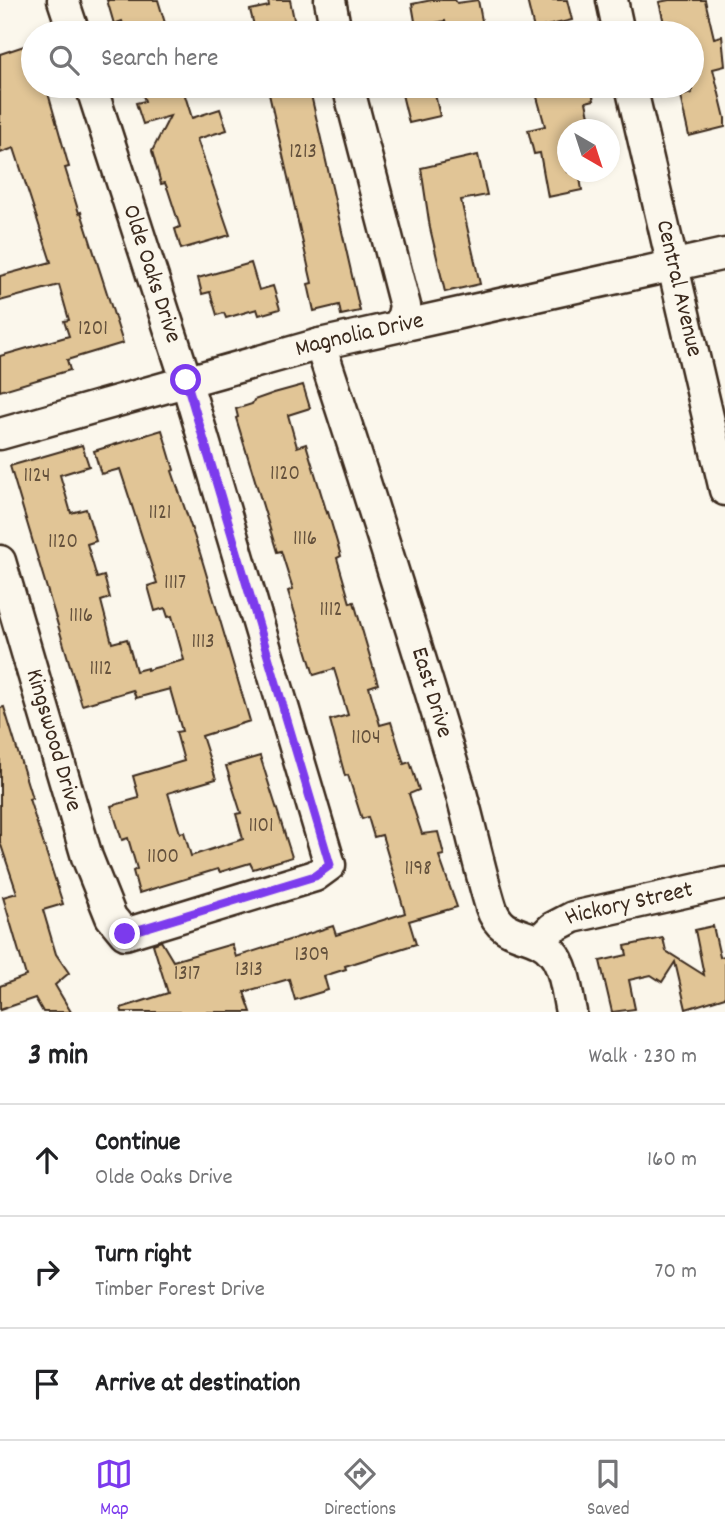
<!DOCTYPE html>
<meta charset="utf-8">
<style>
:root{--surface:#fff;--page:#f6f6f6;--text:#202124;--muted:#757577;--line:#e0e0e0;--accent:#7c3aed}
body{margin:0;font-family:Dekko,sans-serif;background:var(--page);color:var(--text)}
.compass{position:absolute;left:557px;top:119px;width:63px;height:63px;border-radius:50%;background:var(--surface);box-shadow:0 4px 10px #0003;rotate:141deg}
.stop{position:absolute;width:21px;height:21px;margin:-16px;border:5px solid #7c3aed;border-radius:50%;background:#fff}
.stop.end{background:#7c3aed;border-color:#fff;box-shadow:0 2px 7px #0008}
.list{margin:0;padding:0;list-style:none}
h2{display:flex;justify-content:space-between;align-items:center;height:91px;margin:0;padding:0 28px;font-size:30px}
h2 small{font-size:23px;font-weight:400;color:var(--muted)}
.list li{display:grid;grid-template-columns:46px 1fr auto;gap:21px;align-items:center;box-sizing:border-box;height:112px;padding:0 28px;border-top:2px solid var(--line)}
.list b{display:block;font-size:26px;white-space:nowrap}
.list p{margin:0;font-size:23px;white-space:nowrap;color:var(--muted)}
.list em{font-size:23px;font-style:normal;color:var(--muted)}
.icon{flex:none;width:38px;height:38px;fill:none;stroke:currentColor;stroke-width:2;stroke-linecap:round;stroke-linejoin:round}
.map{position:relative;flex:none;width:725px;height:1012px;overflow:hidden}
.search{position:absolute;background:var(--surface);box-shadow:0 4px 10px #0003;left:21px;right:21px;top:21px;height:77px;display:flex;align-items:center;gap:18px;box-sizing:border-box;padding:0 24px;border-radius:38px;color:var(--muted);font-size:26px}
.sheet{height:427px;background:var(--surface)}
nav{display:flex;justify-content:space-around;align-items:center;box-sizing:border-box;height:98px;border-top:2px solid var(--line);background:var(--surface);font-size:19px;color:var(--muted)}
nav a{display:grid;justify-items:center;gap:4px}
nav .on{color:var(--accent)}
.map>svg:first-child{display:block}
.building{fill:#e1c596;stroke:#3b2a1e;stroke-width:2}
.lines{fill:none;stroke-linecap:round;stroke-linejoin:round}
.minor-casing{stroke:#3b2a1e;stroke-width:35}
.minor{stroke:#fbf7ec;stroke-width:30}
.route{stroke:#7c3aed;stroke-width:9}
.labels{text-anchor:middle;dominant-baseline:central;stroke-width:5;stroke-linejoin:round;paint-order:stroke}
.number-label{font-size:21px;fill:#64513c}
.street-label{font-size:24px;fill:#3b2a1e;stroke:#fbf7ec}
</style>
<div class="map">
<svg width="725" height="1012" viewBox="0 0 725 1012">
<rect width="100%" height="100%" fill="#fbf7ec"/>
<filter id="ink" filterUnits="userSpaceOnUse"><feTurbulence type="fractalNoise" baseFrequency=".0143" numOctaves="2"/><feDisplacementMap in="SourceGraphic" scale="14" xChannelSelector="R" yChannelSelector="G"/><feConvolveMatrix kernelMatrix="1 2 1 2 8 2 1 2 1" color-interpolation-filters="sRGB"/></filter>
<g filter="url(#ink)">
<!-- building -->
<g class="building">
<polygon points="107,0 158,0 168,33 126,33 122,21 114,24"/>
<polygon points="268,0 290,0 296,29 276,33 256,33 250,10 269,6"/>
<polygon points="432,0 455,0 457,3 478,0 484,31 448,33 445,21 416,27 412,4"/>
<polygon points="527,0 567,0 572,20 534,29"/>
<polygon points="669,0 705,0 714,38 722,36 725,66 713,69 725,118 725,127 689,136 680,96 692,93 692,33 672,33 669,22 664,23 659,2"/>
<polygon points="30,44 33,53 33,86 46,86 69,167 65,168 79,213 81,212 123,343 67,360 70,370 0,391 0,356 69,336 64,321 69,320 59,285 0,301 0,276 51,262 14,148 0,153 0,54"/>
<polygon points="144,86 182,86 192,118 220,109 227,130 197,139 230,235 181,249 175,229 180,227 168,190 165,183 161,184 152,151 170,116 143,124 136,103 145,101 141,90 145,89"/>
<polygon points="309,86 360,311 341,315 339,305 314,311 308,284 312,283 269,94"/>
<polygon points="400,86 433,86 440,116 409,123"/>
<polygon points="534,86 590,86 594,100 586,102 592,130 568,130 568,172 579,172 582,190 548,197 540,153 534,154 528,130 545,126"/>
<polygon points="478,155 487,195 461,200 480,284 445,292 430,228 421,168"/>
<polygon points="251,263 259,290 273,286 280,309 259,315 257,309 226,318 224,313 217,315 210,292 202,294 198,278"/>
<polygon points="303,385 310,408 288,415 297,447 306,444 327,513 328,512 341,556 337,558 350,603 354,602 378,684 369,687 380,725 391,722 404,764 410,762 419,790 409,794 422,834 438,832 444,855 439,856 457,907 409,921 416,944 345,966 346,969 324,976 328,990 295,1000 289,979 244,992 251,1012 122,1012 121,1008 168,993 153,944 161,941 173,961 232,944 236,957 333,926 336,935 405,913 382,835 374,837 368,817 362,819 348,775 345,776 330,720 348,715 334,669 314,675 288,591 293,589 281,551 277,552 236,418 238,417 236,409 252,404 254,400 274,393"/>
<polygon points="162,430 174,470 172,471 200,553 250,721 202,736 216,779 168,793 180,833 184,832 191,856 243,839 236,814 241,813 226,766 260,756 292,857 253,869 250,863 220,872 218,869 139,893 133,871 137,869 128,838 122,840 111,806 139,798 133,776 184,761 176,732 182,731 170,689 136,698 133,690 82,705 10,466 82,445 89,466 60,475 71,513 86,509 96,541 87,544 97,578 104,576 110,598 101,601 112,643 127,639 136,671 147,668 147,670 184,660 172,616 168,617 165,608 155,611 148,586 157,583 120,469 101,474 94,451"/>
<polygon points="4,707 32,798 29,799 63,904 43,910 56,954 69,973 55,985 71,1012 43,1012 35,998 0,1010 0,986 26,976 3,897 17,893 0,842 0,708"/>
<polygon points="713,926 720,957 725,956 725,997 686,1009 675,962 662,982 651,975 629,980 635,1009 612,1012 600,961 627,955 625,946 663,938 666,951 704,975 695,930"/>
</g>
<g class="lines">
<!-- minor casing -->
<g class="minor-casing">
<g id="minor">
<polyline points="63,0 74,33"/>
<polyline points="330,0 336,33"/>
<polyline points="612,0 619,33"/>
<polyline points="348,86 405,306 401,324"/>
<path id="s1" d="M631 86 725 490"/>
<path id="s2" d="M320 344C369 491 415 640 460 789 471 828 479 868 491 907 502 942 533 929 552 952 565 966 567 994 571 1012"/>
<path id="s3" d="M0 434 320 344 725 254"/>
<path id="s4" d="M0 561 87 857 111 917 125 934 315 876 330 865 186 380 91 86"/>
<path id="s5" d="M539 941 552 928 573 917 725 883"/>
</g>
</g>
<!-- minor -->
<use href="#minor" class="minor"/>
</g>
</g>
<g class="lines" filter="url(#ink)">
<!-- route -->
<polyline class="route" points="125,934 315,876 330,865 186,380"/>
</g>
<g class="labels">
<!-- number labels -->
<g class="number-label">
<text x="303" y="153">1213</text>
<text x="93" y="330">1201</text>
<text x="285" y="475">1120</text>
<text x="37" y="477">1124</text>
<text x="160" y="514">1121</text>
<text x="305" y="540">1116</text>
<text x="63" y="543">1120</text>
<text x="175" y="584">1117</text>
<text x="331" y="611">1112</text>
<text x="81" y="617">1116</text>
<text x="203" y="643">1113</text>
<text x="101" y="670">1112</text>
<text x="366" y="739">1104</text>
<text x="261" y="827">1101</text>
<text x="163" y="858">1100</text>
<text x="418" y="870">1198</text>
<text x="312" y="956">1309</text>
<text x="249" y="971">1313</text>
<text x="187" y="975">1317</text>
</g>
<!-- street labels -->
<g class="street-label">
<text transform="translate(151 274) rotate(72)">Olde Oaks Drive</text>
<text stroke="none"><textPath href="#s1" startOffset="208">Central Avenue</textPath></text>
<text stroke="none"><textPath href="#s3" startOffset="373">Magnolia Drive</textPath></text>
<text stroke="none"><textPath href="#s2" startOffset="366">East Drive</textPath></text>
<text stroke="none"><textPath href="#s4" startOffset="187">Kingswood Drive</textPath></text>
<text stroke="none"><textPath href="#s5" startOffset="100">Hickory Street</textPath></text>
</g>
</g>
</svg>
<svg class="compass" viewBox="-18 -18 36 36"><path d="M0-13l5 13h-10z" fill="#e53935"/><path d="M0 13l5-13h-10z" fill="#757577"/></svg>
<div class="stop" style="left:186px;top:380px"></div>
<div class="stop end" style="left:125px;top:934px"></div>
<div class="search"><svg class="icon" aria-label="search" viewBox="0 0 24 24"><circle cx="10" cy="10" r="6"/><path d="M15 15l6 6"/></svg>Search here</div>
</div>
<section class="sheet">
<h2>3 min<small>Walk · 230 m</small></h2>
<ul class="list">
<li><svg class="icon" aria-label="ahead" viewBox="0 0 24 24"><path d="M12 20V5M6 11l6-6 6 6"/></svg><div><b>Continue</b><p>Olde Oaks Drive</p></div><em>160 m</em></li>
<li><svg class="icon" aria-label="right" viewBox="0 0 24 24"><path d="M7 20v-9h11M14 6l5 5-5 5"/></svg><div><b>Turn right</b><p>Timber Forest Drive</p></div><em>70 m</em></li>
<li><svg class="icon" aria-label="arrive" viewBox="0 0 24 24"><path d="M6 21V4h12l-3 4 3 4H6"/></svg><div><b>Arrive at destination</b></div></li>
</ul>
</section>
<nav>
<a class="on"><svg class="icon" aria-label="map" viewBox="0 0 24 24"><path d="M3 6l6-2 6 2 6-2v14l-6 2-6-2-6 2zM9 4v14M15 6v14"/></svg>Map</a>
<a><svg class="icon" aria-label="directions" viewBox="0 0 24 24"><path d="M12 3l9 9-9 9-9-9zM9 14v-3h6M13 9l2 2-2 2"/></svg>Directions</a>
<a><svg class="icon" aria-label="saved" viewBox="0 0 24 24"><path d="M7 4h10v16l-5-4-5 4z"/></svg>Saved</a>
</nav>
